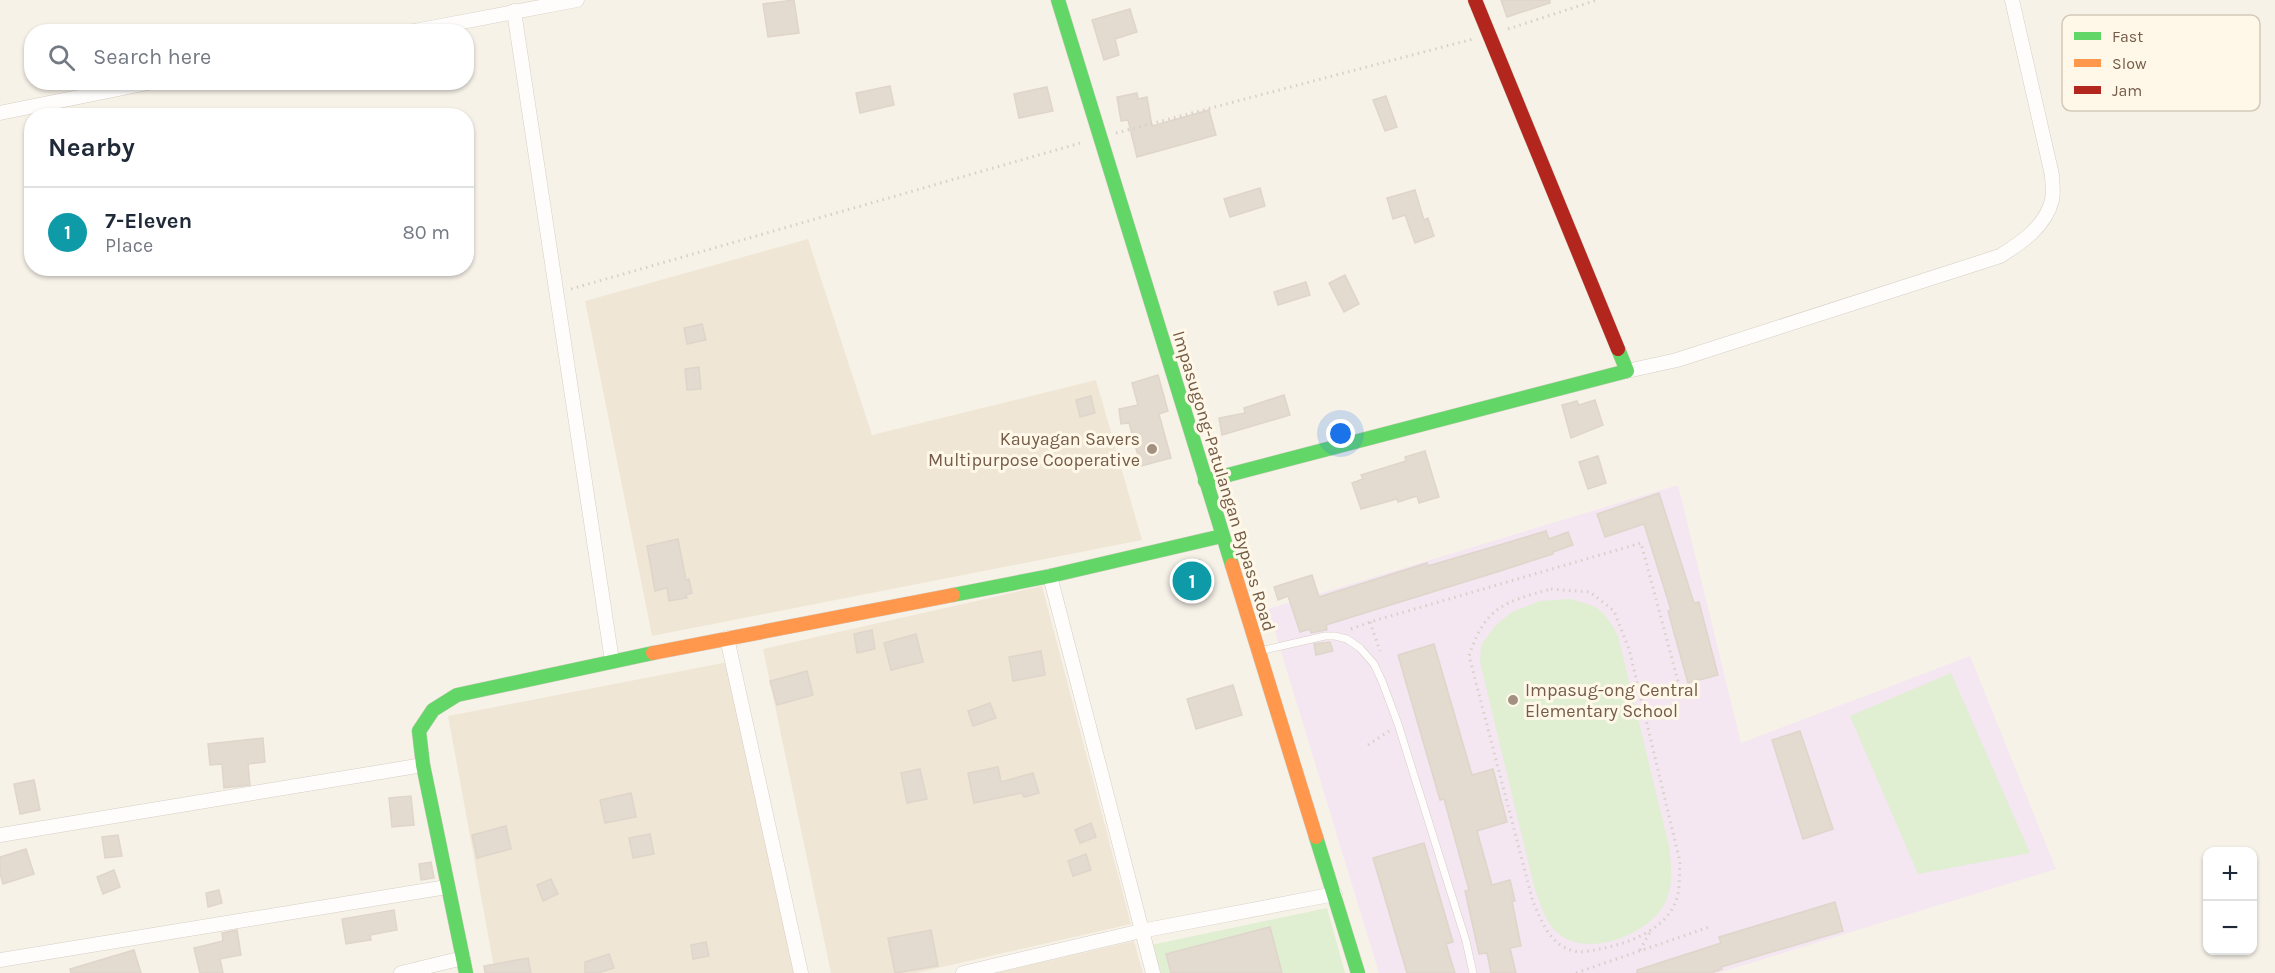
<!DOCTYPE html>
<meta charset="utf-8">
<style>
:root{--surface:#fff;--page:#f6f6f7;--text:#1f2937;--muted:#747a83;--line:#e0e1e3;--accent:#a29080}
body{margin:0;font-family:Karla,sans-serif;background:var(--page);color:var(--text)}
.controls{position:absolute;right:18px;bottom:18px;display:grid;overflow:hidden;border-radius:12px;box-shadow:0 2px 4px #0004}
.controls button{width:54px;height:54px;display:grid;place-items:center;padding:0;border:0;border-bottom:2px solid var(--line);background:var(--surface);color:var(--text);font:30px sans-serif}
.you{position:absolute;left:1341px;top:434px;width:21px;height:21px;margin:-15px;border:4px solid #fff;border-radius:50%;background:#1a73e8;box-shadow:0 0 0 9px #1a73e833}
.badge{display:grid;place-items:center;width:39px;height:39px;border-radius:50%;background:var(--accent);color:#fff;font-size:20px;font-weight:700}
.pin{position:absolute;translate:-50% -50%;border:3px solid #fff;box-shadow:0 2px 6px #0006}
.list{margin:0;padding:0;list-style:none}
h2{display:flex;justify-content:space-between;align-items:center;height:78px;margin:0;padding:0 24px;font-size:26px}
h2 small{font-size:20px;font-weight:400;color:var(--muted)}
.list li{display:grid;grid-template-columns:39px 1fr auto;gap:18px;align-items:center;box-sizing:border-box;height:90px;padding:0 24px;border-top:2px solid var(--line)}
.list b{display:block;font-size:22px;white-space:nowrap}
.list p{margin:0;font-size:20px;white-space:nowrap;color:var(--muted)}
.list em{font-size:20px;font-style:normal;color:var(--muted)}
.icon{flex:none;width:33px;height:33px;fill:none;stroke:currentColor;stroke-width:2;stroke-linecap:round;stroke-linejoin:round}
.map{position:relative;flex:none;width:2275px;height:973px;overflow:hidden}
.search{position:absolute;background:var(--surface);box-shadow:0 2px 4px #0004;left:24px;top:24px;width:450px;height:66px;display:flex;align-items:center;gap:15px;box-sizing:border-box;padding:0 21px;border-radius:24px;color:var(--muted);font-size:22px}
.panel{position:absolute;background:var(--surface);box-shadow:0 2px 4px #0004;left:24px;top:108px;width:450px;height:168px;border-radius:24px}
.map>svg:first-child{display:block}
.residential{fill:#f0e6d5}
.education{fill:#f4e7f1}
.green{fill:#e0eed2}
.building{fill:#e3dad0;stroke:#dfd5ca;stroke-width:1.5}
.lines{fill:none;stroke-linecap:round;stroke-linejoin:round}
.lane-casing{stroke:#d5cec5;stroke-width:8}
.street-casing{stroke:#d5cec5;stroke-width:15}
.fast-casing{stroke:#d6cec4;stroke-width:15}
.slow-casing{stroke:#d6cec4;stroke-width:15}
.jam-casing{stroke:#d6cec4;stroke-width:15}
.path{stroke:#d7d0c9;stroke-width:3;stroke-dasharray:1.5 4.5;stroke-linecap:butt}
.lane{stroke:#fefdfc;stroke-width:7}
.street{stroke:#fefdfc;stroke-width:14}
.fast{stroke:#63d668;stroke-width:14}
.slow{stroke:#ff974d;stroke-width:14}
.jam{stroke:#b3261e;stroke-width:14}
.poi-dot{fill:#a29080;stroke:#fff8e8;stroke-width:2}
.labels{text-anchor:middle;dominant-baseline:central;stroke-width:6;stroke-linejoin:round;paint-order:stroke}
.poi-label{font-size:18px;fill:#745c48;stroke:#fff8e8;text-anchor:end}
.street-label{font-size:18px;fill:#745c48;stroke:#fff8e8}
.key{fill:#fff8e8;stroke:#d5c9b8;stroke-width:1.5}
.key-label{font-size:16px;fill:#745c48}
</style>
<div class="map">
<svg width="2275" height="973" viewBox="0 0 2275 973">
<rect width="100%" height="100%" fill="#f7f2e8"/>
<!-- residential -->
<g class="residential">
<polygon points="808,239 872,435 1096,380 1142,540 652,636 585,301"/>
<polygon points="1042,586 1131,924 916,973 831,973 763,649"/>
<polygon points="733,661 799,973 495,973 448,716"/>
<polygon points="1134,941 1143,973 996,973"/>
</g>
<!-- education -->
<polygon class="education" points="1678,485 1741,743 1970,656 2056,869 1718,973 1379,973 1268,609"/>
<!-- green -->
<g class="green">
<path d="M1570 599C1600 607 1603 608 1618 636L1669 846C1671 865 1674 883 1666 901 1652 933 1589 959 1559 934 1546 924 1541 905 1535 890L1480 662 1481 645 1496 625 1512 612 1540 601Z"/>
<polygon points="1951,673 2030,853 1918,874 1850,716"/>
<polygon points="1327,908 1345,973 1161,973 1151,945"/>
</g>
<!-- building -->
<g class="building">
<polygon points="794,0 799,33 768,37 763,4"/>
<polygon points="1501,0 1550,0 1550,3 1507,17"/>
<polygon points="1130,9 1137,32 1115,39 1119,55 1104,60 1092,20"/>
<polygon points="890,86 894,105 860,113 856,93"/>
<polygon points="1047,87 1053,111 1019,118 1014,94"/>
<polygon points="1137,93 1138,99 1147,97 1152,126 1209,110 1216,135 1137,157 1128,120 1121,121 1117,97"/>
<polygon points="1386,96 1397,127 1385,131 1373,100"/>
<polygon points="1260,188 1265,206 1230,217 1224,199"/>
<polygon points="1415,190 1424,220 1428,218 1434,236 1415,243 1405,215 1393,219 1387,198"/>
<polygon points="1345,275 1359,304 1344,312 1329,283"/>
<polygon points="1306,282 1310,295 1278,305 1274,292"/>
<polygon points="702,324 706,340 687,344 684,328"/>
<polygon points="699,367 701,389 687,390 685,369"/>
<polygon points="1158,375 1168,411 1159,414 1171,458 1141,466 1129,423 1121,424 1119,409 1138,405 1132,383"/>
<polygon points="1284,395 1290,415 1222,435 1219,418 1245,413 1244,408"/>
<polygon points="1091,396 1095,413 1080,417 1076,400"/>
<polygon points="1595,400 1603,425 1571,438 1562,405 1577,401 1579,405"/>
<polygon points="1425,451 1439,497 1419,503 1417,496 1398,502 1397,499 1361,509 1352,483 1363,479 1361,475 1406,461 1405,457"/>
<polygon points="1598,456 1606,483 1588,489 1579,462"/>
<polygon points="1659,493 1694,603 1699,602 1718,675 1688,683 1668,611 1671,610 1644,524 1605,537 1597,514"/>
<polygon points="1546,531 1549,539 1568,532 1573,545 1553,552 1553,554 1500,571 1326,625 1327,630 1311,633 1310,629 1300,632 1288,596 1278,600 1274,587 1312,575 1319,597 1427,563 1428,566"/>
<polygon points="678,539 686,580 689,579 692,593 686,595 687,598 669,601 667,588 655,591 647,546"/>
<polygon points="1200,560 1209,594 1184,602 1175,567"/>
<polygon points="872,630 875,649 857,653 854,634"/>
<polygon points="916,634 923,662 891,670 884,643"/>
<polygon points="1330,642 1333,651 1316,655 1314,644"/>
<polygon points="1434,644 1472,775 1493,769 1507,822 1477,831 1492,885 1510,880 1515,901 1512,901 1521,946 1510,948 1516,973 1491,973 1487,953 1479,954 1465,891 1469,890 1444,799 1440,800 1398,655"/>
<polygon points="1041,651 1045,675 1013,681 1009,657"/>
<polygon points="807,671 813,695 777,705 770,681"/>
<polygon points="1233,685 1242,715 1196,729 1187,699"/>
<polygon points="990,703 996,718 973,726 968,711"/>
<polygon points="1800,731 1833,829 1803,839 1772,740"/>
<polygon points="263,738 265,762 248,764 250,785 224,788 222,764 210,765 208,744"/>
<polygon points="998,767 1001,782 1033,773 1039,793 1024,797 1022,793 974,803 968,773"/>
<polygon points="920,769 927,799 907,803 901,773"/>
<polygon points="34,780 40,810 20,814 14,784"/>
<polygon points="631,793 636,817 605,823 600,800"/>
<polygon points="411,796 414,825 392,827 389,798"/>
<polygon points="1091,823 1096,837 1080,843 1075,830"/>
<polygon points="506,826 511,849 477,858 472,835"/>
<polygon points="650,834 654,854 633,858 629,838"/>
<polygon points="118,835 122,856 105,858 102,837"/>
<polygon points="1424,843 1453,942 1446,944 1455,973 1407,973 1373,858"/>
<polygon points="26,849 34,874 3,884 0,873 0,857"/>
<polygon points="1086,854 1091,870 1073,876 1068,861"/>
<polygon points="431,862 434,878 421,880 419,864"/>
<polygon points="114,870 120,887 103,894 97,877"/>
<polygon points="551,879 558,894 543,901 537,885"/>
<polygon points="219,890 222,903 208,907 206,893"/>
<polygon points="1835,902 1843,931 1721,967 1722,969 1711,973 1637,973 1637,970 1721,943 1719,937"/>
<polygon points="394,910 397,930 370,935 371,940 346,944 342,919"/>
<polygon points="1270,927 1282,973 1171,973 1166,954"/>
<polygon points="237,930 241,955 220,959 223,973 200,973 194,948 223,941 222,933"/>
<polygon points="931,930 938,966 895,973 888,938"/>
<polygon points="706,942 709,956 693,959 691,945"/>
<polygon points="134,950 141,973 71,973 70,969"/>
<polygon points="609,954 614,968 598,973 585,973 585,962"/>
<polygon points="528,958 531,973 485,973 484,966"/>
</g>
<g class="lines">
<!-- lane casing -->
<g class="lane-casing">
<polyline id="lane" points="1260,651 1325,636 1335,636 1347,639 1360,648 1374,664 1382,681 1398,724 1466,941 1473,973"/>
</g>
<!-- street casing -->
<g class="street-casing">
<g id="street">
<polyline points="514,11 612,661"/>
<polyline points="409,32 577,0"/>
<polyline points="0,113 153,82"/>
<path d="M1627 371 1677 360 2000 256C2021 243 2046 226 2052 200 2054 192 2052 183 2052 175L2012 0"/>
<polyline points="1050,576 1153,973"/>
<polyline points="727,638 801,973"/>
<polyline points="0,835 423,765"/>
<polyline points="0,960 447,887"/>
<polyline points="401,973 463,958"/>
<polyline points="963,973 1141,931 1335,894"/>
</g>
</g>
<!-- fast casing -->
<g class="fast-casing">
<g id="fast">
<polyline points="1058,0 1232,565"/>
<polyline points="1205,481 1627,371 1618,349"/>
<polyline points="953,595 1050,576 1222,536"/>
<polyline points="1316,837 1358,973"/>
<polyline points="466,973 423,765 419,731 433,710 457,695 653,653"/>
</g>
</g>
<!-- slow casing -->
<g class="slow-casing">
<g id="slow">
<polyline points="1232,565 1316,837"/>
<polyline points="653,653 953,595"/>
</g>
</g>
<!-- jam casing -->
<g class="jam-casing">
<polyline id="jam" points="1475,0 1618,349"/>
</g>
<!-- path -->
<g class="path">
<polyline points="1508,29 1597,0"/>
<polyline points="1116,133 1473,39"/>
<polyline points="571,289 1084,142"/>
<path d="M1551 589 1590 592 1614 611 1629 649 1680 862C1679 872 1680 884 1678 894 1671 927 1633 942 1604 948 1590 951 1577 955 1564 947 1547 938 1541 919 1533 902L1469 656C1485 607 1504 602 1551 589Z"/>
<polyline points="1370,622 1380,651"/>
<polyline points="1351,629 1370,622 1641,543 1679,685"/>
<polyline points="1368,745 1389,731"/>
<polyline points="1640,950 1650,932"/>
<polyline points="1576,973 1712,926"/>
</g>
<!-- lane -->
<use href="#lane" class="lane"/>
<!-- street -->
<use href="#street" class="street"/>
<!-- fast -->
<use href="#fast" class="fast"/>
<!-- slow -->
<use href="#slow" class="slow"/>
<!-- jam -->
<use href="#jam" class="jam"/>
</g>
<!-- markers -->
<g class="poi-dot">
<circle cx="1152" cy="449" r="6"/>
<circle cx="1513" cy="700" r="6"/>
</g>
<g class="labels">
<!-- poi labels -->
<g class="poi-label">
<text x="1140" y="439">Kauyagan Savers<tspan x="1140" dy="21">Multipurpose Cooperative</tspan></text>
<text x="1525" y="690" text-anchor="start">Impasug-ong Central<tspan x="1525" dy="21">Elementary School</tspan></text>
</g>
<!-- street labels -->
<g class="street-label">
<text transform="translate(1224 481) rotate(73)">Impasugong-Patulangan Bypass Road</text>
</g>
</g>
<!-- legend -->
<rect x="2062" y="15" width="198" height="96" rx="9" class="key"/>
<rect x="2074" y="32" width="27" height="8" fill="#63d668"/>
<rect x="2074" y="59" width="27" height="8" fill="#ff974d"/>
<rect x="2074" y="86" width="27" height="8" fill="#b3261e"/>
<g class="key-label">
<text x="2112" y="42">Fast</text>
<text x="2112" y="69">Slow</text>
<text x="2112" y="96">Jam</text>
</g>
</svg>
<div class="controls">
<button>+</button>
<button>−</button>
</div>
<div class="you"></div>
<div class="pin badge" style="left:1192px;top:581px;background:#0f9aa8">1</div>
<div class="search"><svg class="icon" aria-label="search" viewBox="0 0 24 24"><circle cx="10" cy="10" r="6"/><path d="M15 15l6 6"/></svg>Search here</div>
<section class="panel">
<h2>Nearby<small></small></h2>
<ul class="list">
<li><span class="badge" style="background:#0f9aa8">1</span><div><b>7-Eleven</b><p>Place</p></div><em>80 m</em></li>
</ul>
</section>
</div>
